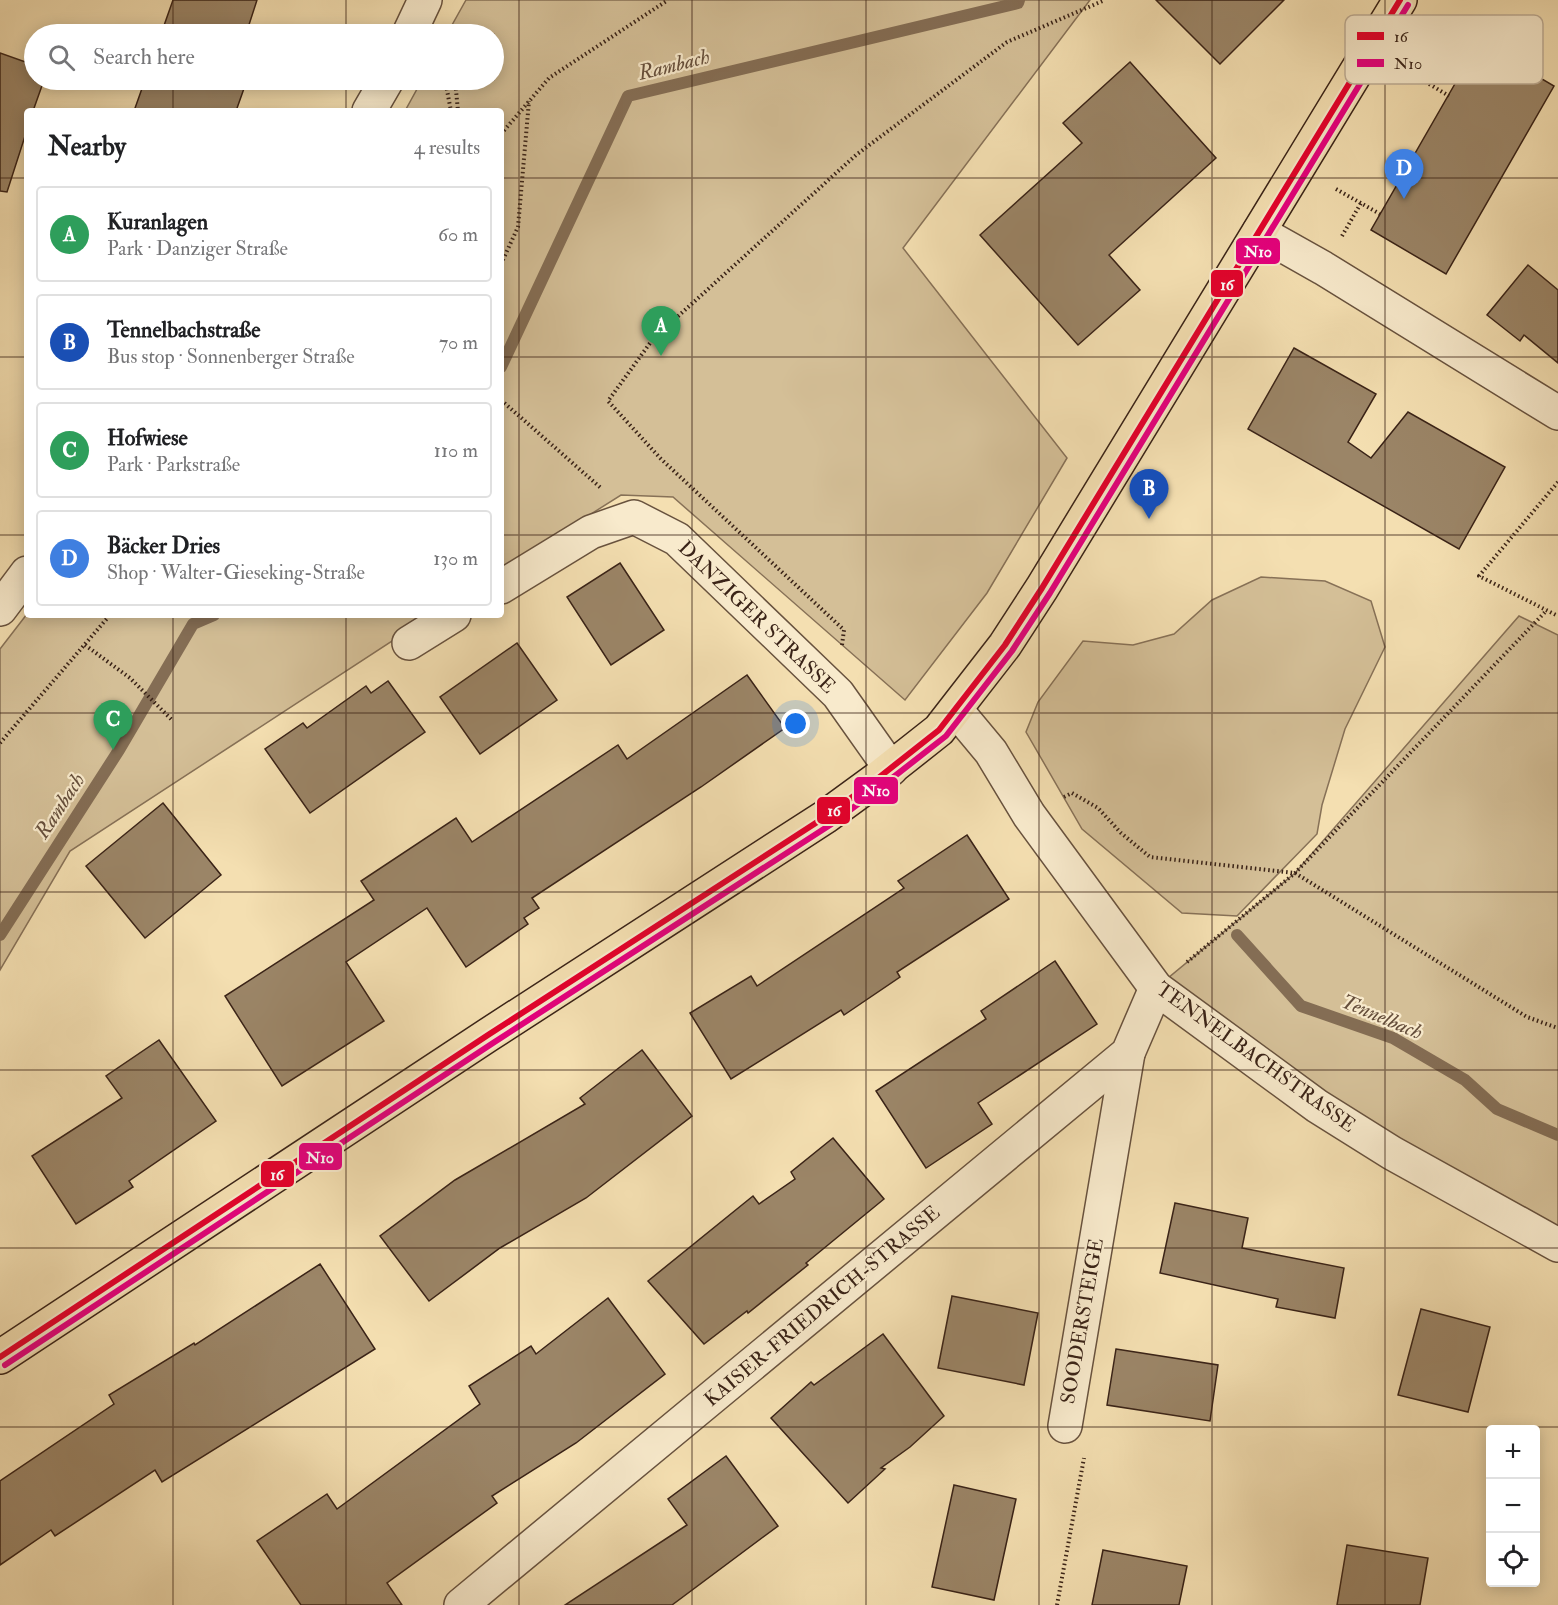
<!DOCTYPE html>
<meta charset="utf-8">
<style>
:root{--surface:#fff;--page:#f6f6f6;--text:#202124;--muted:#757577;--line:#e0e0e0;--accent:#8f2418}
body{margin:0;font-family:"IM FELL Double Pica",serif;background:var(--page);color:var(--text)}
.controls{position:absolute;right:18px;bottom:18px;display:grid;overflow:hidden;border-radius:6px;box-shadow:0 3px 15px #0003}
.controls button{width:54px;height:54px;display:grid;place-items:center;padding:0;border:0;border-bottom:2px solid var(--line);background:var(--surface);color:var(--text);font:30px sans-serif}
.you{position:absolute;left:796px;top:724px;width:21px;height:21px;margin:-15px;border:4px solid #fff;border-radius:50%;background:#1a73e8;box-shadow:0 0 0 9px #1a73e833}
.badge{display:grid;place-items:center;width:39px;height:39px;border-radius:50%;background:var(--accent);color:#fff;font-size:20px;font-weight:700}
.pin{position:absolute;translate:-50% -50px;filter:drop-shadow(0 2px 3px #0008)}
.pin::after{content:'';position:absolute;top:32px;width:21px;height:18px;background:inherit;clip-path:polygon(0 0,100% 0,50% 100%)}
.list{margin:0;padding:0;list-style:none}
h2{display:flex;justify-content:space-between;align-items:center;height:78px;margin:0;padding:0 24px;font-size:26px}
h2 small{font-size:20px;font-weight:400;color:var(--muted)}
.list li{display:grid;grid-template-columns:39px 1fr auto;gap:18px;align-items:center;box-sizing:border-box;height:96px;margin:0 12px 12px;padding:0 12px;border:2px solid var(--line);border-radius:6px}
.list b{display:block;font-size:22px;white-space:nowrap}
.list p{margin:0;font-size:20px;white-space:nowrap;color:var(--muted)}
.list em{font-size:20px;font-style:normal;color:var(--muted)}
.icon{flex:none;width:33px;height:33px;fill:none;stroke:currentColor;stroke-width:2;stroke-linecap:round;stroke-linejoin:round}
.map{position:relative;flex:none;width:1558px;height:1605px;overflow:hidden}
.search{position:absolute;background:var(--surface);box-shadow:0 3px 15px #0003;left:24px;top:24px;width:480px;height:66px;display:flex;align-items:center;gap:15px;box-sizing:border-box;padding:0 21px;border-radius:33px;color:var(--muted);font-size:22px}
.panel{position:absolute;background:var(--surface);box-shadow:0 3px 15px #0003;left:24px;top:108px;width:480px;height:510px;border-radius:6px}
.map>svg:first-child{display:block}
.green{fill:#d4bf97;stroke:#877157;stroke-width:1.5}
.lines{fill:none;stroke-linecap:round;stroke-linejoin:round}
.stream{stroke:#846d54;stroke-width:12}
.building{fill:#9b8567;stroke:#3a2317;stroke-width:1.5}
.minor-casing{stroke:#68523e;stroke-width:36}
.major-casing{stroke:#3a2317;stroke-width:36}
.path{stroke:#3a2317;stroke-width:4;stroke-dasharray:1.5 3;stroke-linecap:butt}
.minor{stroke:#f8eacc;stroke-width:33}
.major{stroke:#f4dfb1;stroke-width:33}
.bus-1-casing{stroke:#f8eacc;stroke-width:10}
.bus-2-casing{stroke:#f8eacc;stroke-width:10}
.bus-1{stroke:#e4002b;stroke-width:6}
.bus-2{stroke:#e5007d;stroke-width:6}
.grid{fill:none;stroke:#3a2317;stroke-width:1.5;stroke-opacity:0.55}
.labels{text-anchor:middle;dominant-baseline:central;stroke-width:4.5;stroke-linejoin:round;paint-order:stroke}
.street-label{font-size:20px;fill:#3a2317;stroke:#f8eacc}
.water-label{font-size:21px;font-style:italic;fill:#654e3b;stroke:#f8eacc}
.key{fill:#f8eacc;stroke:#bfae96;stroke-width:1.5}
.key-label{font-size:16px;fill:#3a2317}
.line-badge{stroke:#f8eacc;stroke-width:2}
.badge-label{font-size:16px;text-anchor:middle;font-weight:bold;fill:#fff}
</style>
<div class="map">
<svg width="1558" height="1605" viewBox="0 0 1558 1605">
<rect width="100%" height="100%" fill="#f4dfb1"/>
<filter id="stains"><feTurbulence type="fractalNoise" baseFrequency=".00333" numOctaves="4"/><feColorMatrix values="0 0 0 0 .2 0 0 0 0 .09 0 0 0 0 .02 0 0 0 .5 -.17"/></filter>
<radialGradient id="worn" r=".72"><stop offset=".6" stop-color="#630" stop-opacity="0"/><stop offset="1" stop-color="#630" stop-opacity=".3"/></radialGradient>
<!-- green -->
<g class="green">
<polygon points="466,0 1090,0 903,248 1067,458 987,593 905,700 673,497 621,495 501,571 501,111 405,111 422,80 494,80 494,34 447,34"/>
<polygon points="1261,577 1325,581 1371,601 1385,647 1345,729 1322,805 1317,834 1237,916 1182,913 1082,829 1026,732 1038,702 1083,641 1133,645 1174,634 1212,600"/>
<polygon points="27,614 27,615 432,615 70,851 0,970 0,649"/>
<polygon points="1519,616 1558,635 1558,1245 1156,988 1295,873"/>
</g>
<g class="lines">
<!-- stream -->
<g class="stream">
<polyline points="501,367 628,96 1018,3 1019,0"/>
<polyline points="0,935 119,750 193,624 214,615"/>
<polyline points="1237,935 1301,1006 1393,1038 1465,1080 1497,1109 1558,1135"/>
</g>
</g>
<!-- building -->
<g class="building">
<polygon points="173,0 257,0 246,34 161,34"/>
<polygon points="1156,0 1284,0 1220,64"/>
<polygon points="1479,42 1554,86 1446,274 1371,230"/>
<polygon points="0,53 34,65 34,80 44,80 33,111 27,111 27,130 7,192 0,191"/>
<polygon points="1130,62 1216,158 1109,255 1140,290 1078,345 980,235 1082,143 1063,123"/>
<polygon points="145,80 247,80 236,111 134,111"/>
<polygon points="1528,265 1558,290 1558,363 1524,335 1520,341 1487,315"/>
<polygon points="1294,348 1376,394 1348,442 1371,458 1408,412 1505,467 1459,549 1248,429"/>
<polygon points="620,563 664,630 611,665 567,597"/>
<polygon points="517,643 557,700 480,754 440,697"/>
<polygon points="747,675 785,728 701,787 532,898 539,908 524,918 528,924 466,967 427,908 346,962 384,1021 282,1086 225,996 374,900 361,881 456,818 472,842 618,745 627,759"/>
<polygon points="388,681 425,732 310,813 265,749 303,723 307,728 366,686 371,693"/>
<polygon points="163,803 221,875 145,938 86,866"/>
<polygon points="967,835 1009,899 897,972 900,977 844,1015 841,1010 731,1079 690,1013 751,976 757,986 904,888 898,881"/>
<polygon points="1055,961 1097,1024 978,1103 992,1124 926,1168 876,1091 986,1019 981,1011"/>
<polygon points="159,1040 216,1121 129,1181 133,1187 76,1224 32,1156 122,1098 106,1076"/>
<polygon points="642,1050 692,1116 586,1198 500,1248 429,1301 380,1236 455,1180 585,1104 580,1098"/>
<polygon points="833,1138 884,1199 806,1263 808,1265 748,1313 747,1311 704,1344 648,1281 753,1196 759,1204 795,1179 791,1172"/>
<polygon points="1175,1203 1248,1218 1242,1248 1344,1268 1335,1318 1276,1307 1278,1299 1160,1273"/>
<polygon points="320,1264 375,1349 162,1482 155,1470 55,1536 51,1530 0,1565 0,1481 114,1404 109,1395 194,1343 195,1345"/>
<polygon points="952,1296 1038,1313 1024,1385 938,1368"/>
<polygon points="608,1298 665,1374 576,1443 492,1496 497,1503 387,1583 402,1605 301,1605 257,1541 327,1494 337,1509 480,1404 469,1386 531,1346 536,1354"/>
<polygon points="1421,1309 1490,1327 1468,1412 1398,1395"/>
<polygon points="883,1334 944,1416 910,1447 881,1468 885,1469 848,1503 771,1418 811,1382 814,1385"/>
<polygon points="1116,1349 1218,1365 1210,1421 1107,1405"/>
<polygon points="726,1456 778,1526 672,1605 565,1605 687,1525 668,1499"/>
<polygon points="954,1485 1016,1499 994,1600 932,1587"/>
<polygon points="1347,1545 1428,1558 1420,1605 1337,1605"/>
<polygon points="1103,1550 1187,1566 1179,1605 1092,1605"/>
</g>
<g class="lines">
<!-- minor casing -->
<g class="minor-casing">
<g id="minor">
<polyline points="409,34 425,0"/>
<polyline points="369,111 387,80"/>
<polyline points="1259,232 1323,268 1558,413"/>
<polyline points="501,587 591,532 634,517 677,539 838,694 891,769"/>
<polyline points="0,609 27,573"/>
<polyline points="409,643 454,615"/>
<polyline points="956,710 991,752 1029,815 1156,988 1317,1106 1392,1153 1558,1245"/>
<polyline points="1065,1426 1128,1053"/>
<polyline points="461,1605 1128,1053 1156,988"/>
</g>
</g>
<!-- major casing -->
<g class="major-casing">
<polyline id="major" points="0,1357 488,1035 825,817 877,779 939,730 1005,645 1042,588 1400,0"/>
</g>
<!-- path -->
<g class="path">
<polyline points="1406,70 1449,96"/>
<polyline points="445,80 451,111"/>
<polyline points="455,80 458,111"/>
<polyline points="501,134 549,78 668,0"/>
<polyline points="1336,189 1380,214"/>
<polyline points="1342,236 1361,203"/>
<polyline points="501,264 518,227 529,101"/>
<polyline points="501,400 602,489"/>
<polyline points="1558,482 1479,576 1558,616"/>
<polyline points="85,645 130,678 173,721"/>
<polyline points="842,645 844,630 661,459 608,401 653,339 856,155 1007,42 1105,0"/>
<polyline points="0,743 110,615"/>
<polyline points="1064,797 1072,793 1098,808 1121,833 1150,857 1295,873 1527,1017 1558,1028"/>
<polyline points="1187,962 1295,873 1547,610"/>
<polyline points="1057,1605 1084,1458"/>
</g>
<!-- minor -->
<use href="#minor" class="minor"/>
<!-- major -->
<use href="#major" class="major"/>
<!-- bus-1 casing -->
<g class="bus-1-casing">
<polyline id="bus-1" points="0,1357 488,1035 825,817 877,779 939,730 1005,645 1042,588 1400,0"/>
</g>
<!-- bus-2 casing -->
<g class="bus-2-casing">
<polyline id="bus-2" points="5,1365 493,1043 830,825 882,786 946,736 1012,651 1050,593 1408,5"/>
</g>
<!-- bus-1 -->
<use href="#bus-1" class="bus-1"/>
<!-- bus-2 -->
<use href="#bus-2" class="bus-2"/>
</g>
<!-- grid -->
<path class="grid" d="M173 0V34M346 0V34M519 0V1605M692 0V1605M866 0V1605M1039 0V1605M1212 0V1605M1385 0V1605M173 80V111M346 80V111M0 178H27M501 178H1558M0 357H27M501 357H1558M0 535H27M501 535H1558M173 615V1605M346 615V1605M0 713H1558M0 892H1558M0 1070H1558M0 1248H1558M0 1427H1558"/>
<g class="labels">
<!-- street labels -->
<g class="street-label">
<text transform="translate(757 617) rotate(44)">DANZIGER STRASSE</text>
<text transform="translate(1256 1057) rotate(36)">TENNELBACHSTRASSE</text>
<text transform="translate(822 1306) rotate(-40)">KAISER-FRIEDRICH-STRASSE</text>
<text transform="translate(1082 1321) rotate(-80)">SOODERSTEIGE</text>
</g>
<!-- water labels -->
<g class="water-label">
<text transform="translate(674 65) rotate(-14)">Rambach</text>
<text transform="translate(60 806) rotate(-57)">Rambach</text>
<text transform="translate(1382 1017) rotate(23)">Tennelbach</text>
</g>
</g>
<!-- legend -->
<rect x="1345" y="15" width="198" height="69" rx="9" class="key"/>
<rect x="1357" y="32" width="27" height="8" fill="#e4002b"/>
<rect x="1357" y="59" width="27" height="8" fill="#e5007d"/>
<g class="key-label">
<text x="1394" y="42">16</text>
<text x="1394" y="69">N10</text>
</g>
<g class="line-badge">
<rect x="1235" y="237" width="46" height="28" rx="6" fill="#e5007d"/>
<rect x="1210" y="269" width="34" height="29" rx="6" fill="#e4002b"/>
<rect x="853" y="776" width="46" height="29" rx="6" fill="#e5007d"/>
<rect x="816" y="796" width="35" height="29" rx="6" fill="#e4002b"/>
<rect x="298" y="1142" width="45" height="29" rx="6" fill="#e5007d"/>
<rect x="260" y="1160" width="35" height="28" rx="6" fill="#e4002b"/>
</g>
<g class="badge-label">
<text x="1258" y="257">N10</text>
<text x="1227" y="290">16</text>
<text x="876" y="796">N10</text>
<text x="834" y="816">16</text>
<text x="320" y="1163">N10</text>
<text x="277" y="1180">16</text>
</g>
<rect width="100%" height="100%" filter="url(#stains)"/>
<rect width="100%" height="100%" fill="url(#worn)"/>
</svg>
<div class="controls">
<button>+</button>
<button>−</button>
<button><svg class="icon" aria-label="locate" viewBox="0 0 24 24"><circle cx="12" cy="12" r="6"/><path d="M12 2v4M12 18v4M2 12h4M18 12h4"/></svg></button>
</div>
<div class="you"></div>
<div class="pin badge" style="left:661px;top:356px;background:#2e9e5b">A</div>
<div class="pin badge" style="left:1149px;top:519px;background:#1a4fb4">B</div>
<div class="pin badge" style="left:113px;top:750px;background:#2e9e5b">C</div>
<div class="pin badge" style="left:1404px;top:199px;background:#3f7fe0">D</div>
<div class="search"><svg class="icon" aria-label="search" viewBox="0 0 24 24"><circle cx="10" cy="10" r="6"/><path d="M15 15l6 6"/></svg>Search here</div>
<section class="panel">
<h2>Nearby<small>4 results</small></h2>
<ul class="list">
<li><span class="badge" style="background:#2e9e5b">A</span><div><b>Kuranlagen</b><p>Park · Danziger Straße</p></div><em>60 m</em></li>
<li><span class="badge" style="background:#1a4fb4">B</span><div><b>Tennelbachstraße</b><p>Bus stop · Sonnenberger Straße</p></div><em>70 m</em></li>
<li><span class="badge" style="background:#2e9e5b">C</span><div><b>Hofwiese</b><p>Park · Parkstraße</p></div><em>110 m</em></li>
<li><span class="badge" style="background:#3f7fe0">D</span><div><b>Bäcker Dries</b><p>Shop · Walter-Gieseking-Straße</p></div><em>130 m</em></li>
</ul>
</section>
</div>
